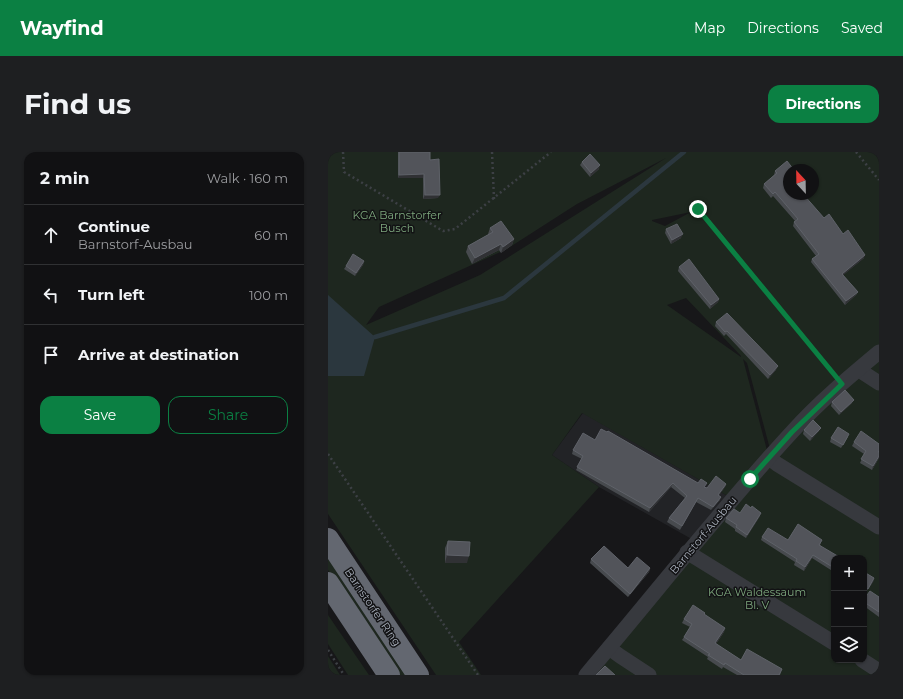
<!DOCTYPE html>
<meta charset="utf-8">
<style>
:root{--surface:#111113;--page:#1e1f21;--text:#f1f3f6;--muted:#9c9da0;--line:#303133;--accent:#0b8043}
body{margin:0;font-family:Montserrat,sans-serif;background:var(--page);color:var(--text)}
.controls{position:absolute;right:12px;bottom:12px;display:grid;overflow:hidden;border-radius:8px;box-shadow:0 1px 3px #0004}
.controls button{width:36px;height:36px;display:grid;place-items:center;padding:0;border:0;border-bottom:1px solid var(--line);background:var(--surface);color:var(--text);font:20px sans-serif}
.compass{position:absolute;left:455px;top:12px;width:36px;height:36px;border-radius:50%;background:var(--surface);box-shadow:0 1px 3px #0004;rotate:338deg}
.stop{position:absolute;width:12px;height:12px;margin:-9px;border:3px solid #0b8043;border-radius:50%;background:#fff}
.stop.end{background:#0b8043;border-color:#fff;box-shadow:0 1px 4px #0008}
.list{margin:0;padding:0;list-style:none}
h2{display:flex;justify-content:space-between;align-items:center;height:52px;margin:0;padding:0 16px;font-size:17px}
h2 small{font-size:13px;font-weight:400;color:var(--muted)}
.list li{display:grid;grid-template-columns:26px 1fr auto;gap:12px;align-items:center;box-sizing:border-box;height:60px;padding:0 16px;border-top:1px solid var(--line)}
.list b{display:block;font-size:15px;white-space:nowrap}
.list p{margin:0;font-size:13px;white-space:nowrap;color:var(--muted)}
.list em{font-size:13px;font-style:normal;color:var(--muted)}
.actions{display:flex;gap:8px;padding:12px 16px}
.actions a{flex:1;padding:9px 0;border:1px solid var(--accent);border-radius:12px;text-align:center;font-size:14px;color:var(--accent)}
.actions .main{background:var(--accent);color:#fff}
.icon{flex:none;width:22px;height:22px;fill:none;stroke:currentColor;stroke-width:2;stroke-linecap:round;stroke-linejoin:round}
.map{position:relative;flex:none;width:551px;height:523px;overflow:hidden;border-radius:12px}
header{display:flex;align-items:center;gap:24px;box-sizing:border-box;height:56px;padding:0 20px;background:var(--accent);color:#fff}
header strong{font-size:19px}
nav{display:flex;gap:22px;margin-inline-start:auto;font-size:14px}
.intro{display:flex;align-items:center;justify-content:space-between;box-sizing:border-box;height:96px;padding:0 24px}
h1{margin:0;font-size:28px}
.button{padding:10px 18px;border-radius:12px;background:var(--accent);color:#fff;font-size:14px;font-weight:700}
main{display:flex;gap:24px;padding:0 24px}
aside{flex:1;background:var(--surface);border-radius:12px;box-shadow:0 1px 3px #0004}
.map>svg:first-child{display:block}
.built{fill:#222326}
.green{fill:#1e271f;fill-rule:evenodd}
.water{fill:#2b373e}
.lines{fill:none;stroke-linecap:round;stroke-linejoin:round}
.stream{stroke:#2b373e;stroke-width:4.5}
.path{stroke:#3d4045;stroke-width:2.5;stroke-dasharray:2 3;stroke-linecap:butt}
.minor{stroke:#37393e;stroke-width:15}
.highway{stroke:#636770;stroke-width:22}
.wall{fill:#474a4e}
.shaded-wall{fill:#303134}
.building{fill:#52545a;stroke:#5f6269}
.route{stroke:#0b8043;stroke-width:5}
.labels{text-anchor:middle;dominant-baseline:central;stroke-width:3;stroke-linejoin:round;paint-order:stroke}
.park-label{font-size:11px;fill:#7da77d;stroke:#121214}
.street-label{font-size:11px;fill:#a7aeba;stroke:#121214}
</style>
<header>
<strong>Wayfind</strong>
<nav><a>Map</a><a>Directions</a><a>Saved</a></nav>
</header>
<div class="intro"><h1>Find us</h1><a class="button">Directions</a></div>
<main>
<aside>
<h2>2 min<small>Walk · 160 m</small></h2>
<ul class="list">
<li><svg class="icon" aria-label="ahead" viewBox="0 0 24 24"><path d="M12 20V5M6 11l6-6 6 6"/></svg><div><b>Continue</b><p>Barnstorf-Ausbau</p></div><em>60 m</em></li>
<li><svg class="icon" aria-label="left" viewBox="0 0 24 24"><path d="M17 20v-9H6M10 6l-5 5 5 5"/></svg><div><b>Turn left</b></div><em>100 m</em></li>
<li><svg class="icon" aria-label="arrive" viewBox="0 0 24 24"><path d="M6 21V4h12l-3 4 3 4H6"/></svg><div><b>Arrive at destination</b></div></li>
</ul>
<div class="actions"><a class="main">Save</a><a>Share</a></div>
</aside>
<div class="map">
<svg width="551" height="523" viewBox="0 0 551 523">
<rect width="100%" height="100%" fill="#171719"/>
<!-- built -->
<polygon class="built" points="255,261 405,347 369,390 271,335 224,303"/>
<!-- green -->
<g class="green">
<path d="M0 0H551V195L442 297 419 211 415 207 441 306 405 347 254 261 224 303 271 335 131 490 153 523H108L0 362ZM338 6 152 123 38 173 51 155 179 97 249 52ZM461 18H485V42H461ZM363 60 337 74 324 69V68ZM358 146 413 204V205L339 153Z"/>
<path d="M551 203V523H263L487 262ZM506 406H536V508H506Z"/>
<polygon points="0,406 79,523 71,523 0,418"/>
<polygon points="0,463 41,523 20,523 0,492"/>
<polygon points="0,504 12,523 0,523"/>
</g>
<!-- water -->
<polygon class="water" points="0,143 47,185 36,224 0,224"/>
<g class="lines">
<!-- stream -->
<polyline class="stream" points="47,185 176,146 356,0"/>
<!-- path -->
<g class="path">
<polyline points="15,0 16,20 115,79 127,77 223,0"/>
<polyline points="164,0 166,47"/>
<polyline points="528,0 551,28"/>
<polyline points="371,57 505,220"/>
<polyline points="0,302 150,523"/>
<polyline points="0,498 16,523"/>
</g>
<!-- minor -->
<g class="minor">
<polyline points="531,218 551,231"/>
<polyline points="441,306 449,312 551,375"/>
<polyline points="359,400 506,491"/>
<polyline points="281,496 292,504 321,523"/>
<polyline points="534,508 551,519"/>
<path d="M258 523C327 442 392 358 464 280 490 251 521 225 551 200"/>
</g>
<!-- highway -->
<g class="highway">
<polyline points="0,387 90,523"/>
<polyline points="0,431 61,523"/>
</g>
</g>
<!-- wall -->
<g class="wall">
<polygon points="70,0 102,0 102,8 110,46 95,47 95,26 70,26"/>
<polygon points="459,9 461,42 496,66 515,82 536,106 515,123 530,140 528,143 517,153 483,110 484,107 488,104 465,74 466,70 467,69 445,44 443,46 435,36 436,32 446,23 447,19"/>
<polygon points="254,10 271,17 262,25 252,13"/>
<polygon points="162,76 186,87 184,93 173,101 171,98 144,112 138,100 140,94 160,83 160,82"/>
<polygon points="338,77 353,86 343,92 337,81"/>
<polygon points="36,109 35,113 27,124 16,117 18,114"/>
<polygon points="351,115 391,147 390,150 382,157 350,119"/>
<polygon points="388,170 448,218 440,227 398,182 396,184 387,174"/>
<polygon points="504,250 524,251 511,263 503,254"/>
<polygon points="476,278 491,279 482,289 475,282"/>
<polygon points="520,285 513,296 502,290 503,286"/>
<polygon points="267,288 379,336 398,332 397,335 391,343 392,348 383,358 368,350 352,378 339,370 341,366 357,346 343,335 321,360 248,318 254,307 244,302 245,298"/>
<polygon points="526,290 551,292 551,306 544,318 532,311 536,302 524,294"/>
<polygon points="412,361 432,364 418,386 407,379 407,377 397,370 398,366"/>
<polygon points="434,385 460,388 494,388 492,393 506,406 506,420 484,406 476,419 466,413 467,410 433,388"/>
<polygon points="120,389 139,411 117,411 117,396"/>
<polygon points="263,407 300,416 322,416 321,420 300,445 262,411"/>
<polygon points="536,420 546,426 545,430 538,440 536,439"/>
<polygon points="551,445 551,465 536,454 536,447"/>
<polygon points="377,461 376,463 397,476 396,480 388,492 413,508 454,517 452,523 409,523 395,515 394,517 379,507 380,505 354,488 356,485 362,475 354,471 356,467"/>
</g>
<!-- shaded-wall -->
<g class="shaded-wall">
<polygon points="272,13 271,17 262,25 263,21"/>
<polygon points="96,22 95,26 70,26 71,23"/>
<polygon points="97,43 112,43 110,46 95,47"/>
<polygon points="355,82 353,86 343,92 344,88"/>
<polygon points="186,87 184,93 173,101 175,95"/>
<polygon points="173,92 171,98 144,112 147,106"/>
<polygon points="537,103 536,106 513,125 514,122"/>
<polygon points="36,109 35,113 27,124 28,121"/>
<polygon points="530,140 528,143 517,153 518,149"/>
<polygon points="391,147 390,150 382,157 383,153"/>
<polygon points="450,214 448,218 440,227 442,223"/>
<polygon points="526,248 524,251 511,263 513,260"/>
<polygon points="493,276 491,279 482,289 484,285"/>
<polygon points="551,304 551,306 544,318 545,314"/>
<polygon points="345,331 343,335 321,360 322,356"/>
<polygon points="398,332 397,335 389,346 390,343"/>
<polygon points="393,345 392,348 383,358 385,355"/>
<polygon points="433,361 432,364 418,386 419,383"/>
<polygon points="119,403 141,404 139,411 117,411"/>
<polygon points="485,403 484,406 476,419 477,415"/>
<polygon points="322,416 321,420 300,445 302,442"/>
<polygon points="546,426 545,430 538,440 540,437"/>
<polygon points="397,476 396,480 386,495 387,491"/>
</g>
<!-- building -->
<g class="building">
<polygon points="71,0 102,0 102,8 111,7 112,43 97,43 96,22 71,23"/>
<polygon points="262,2 272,13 263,21 254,10"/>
<polygon points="459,9 466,18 461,18 461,42 475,42 496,66 501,62 515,82 520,78 537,103 514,122 530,140 518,149 484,107 491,102 466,70 470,67 447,40 445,42 436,32 449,21 447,19"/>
<polygon points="173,69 186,87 175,95 173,92 147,106 140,94 165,80 162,76"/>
<polygon points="349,72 355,82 344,88 338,77"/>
<polygon points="25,102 36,109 28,121 18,114"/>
<polygon points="361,107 391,147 383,153 351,115"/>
<polygon points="399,161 450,214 442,223 399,179 397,180 388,170"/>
<polygon points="517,238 526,248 513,260 504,250"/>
<polygon points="485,268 493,276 484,285 476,278"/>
<polygon points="510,275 521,282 515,293 503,286"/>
<polygon points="273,277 279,280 280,279 370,331 373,327 379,331 376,335 379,336 388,324 398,332 390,343 393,345 385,355 370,346 354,374 341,366 359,344 345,331 322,356 249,315 255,304 245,298 255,281 267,288"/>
<polygon points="533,279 551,292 551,299 550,300 551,300 551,304 545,314 533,307 538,299 526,290"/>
<polygon points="418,352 423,356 424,354 433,361 419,383 408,375 409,373 398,366 406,357 412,361"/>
<polygon points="470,372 494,388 491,393 513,406 506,406 506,416 485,403 477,415 468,409 469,407 434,385 440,376 460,388"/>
<polygon points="120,389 142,390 141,404 119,403"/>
<polygon points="276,394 300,416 309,405 322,416 302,442 263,407"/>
<polygon points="536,420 546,426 540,437 536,434"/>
<polygon points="542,439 551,445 551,460 536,450 536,447"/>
<polygon points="365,453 377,461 376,462 397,476 387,491 413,508 419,497 454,517 451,523 416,523 397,511 396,513 380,503 382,502 356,485 364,472 356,467"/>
<polygon points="277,514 287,523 268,523"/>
</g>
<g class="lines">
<!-- route -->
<polyline class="route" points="370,57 514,232 464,280 422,327"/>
</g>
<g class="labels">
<!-- park labels -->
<g class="park-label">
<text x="69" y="63">KGA Barnstorfer<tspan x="69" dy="13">Busch</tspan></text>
<text x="429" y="440">KGA Waldessaum<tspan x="429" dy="13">Bl. V</tspan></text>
</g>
<!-- street labels -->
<g class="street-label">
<text transform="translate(375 383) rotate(-50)">Barnstorf-Ausbau</text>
<text transform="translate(45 455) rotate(56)">Barnstorfer Ring</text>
</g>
</g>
</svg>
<div class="controls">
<button>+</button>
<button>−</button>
<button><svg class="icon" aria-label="layers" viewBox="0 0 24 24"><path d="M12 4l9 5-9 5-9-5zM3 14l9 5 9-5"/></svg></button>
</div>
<svg class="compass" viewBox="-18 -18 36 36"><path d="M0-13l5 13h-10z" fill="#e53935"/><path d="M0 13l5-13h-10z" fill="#9c9da0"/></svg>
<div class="stop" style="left:422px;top:327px"></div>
<div class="stop end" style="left:370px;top:57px"></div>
</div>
</main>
